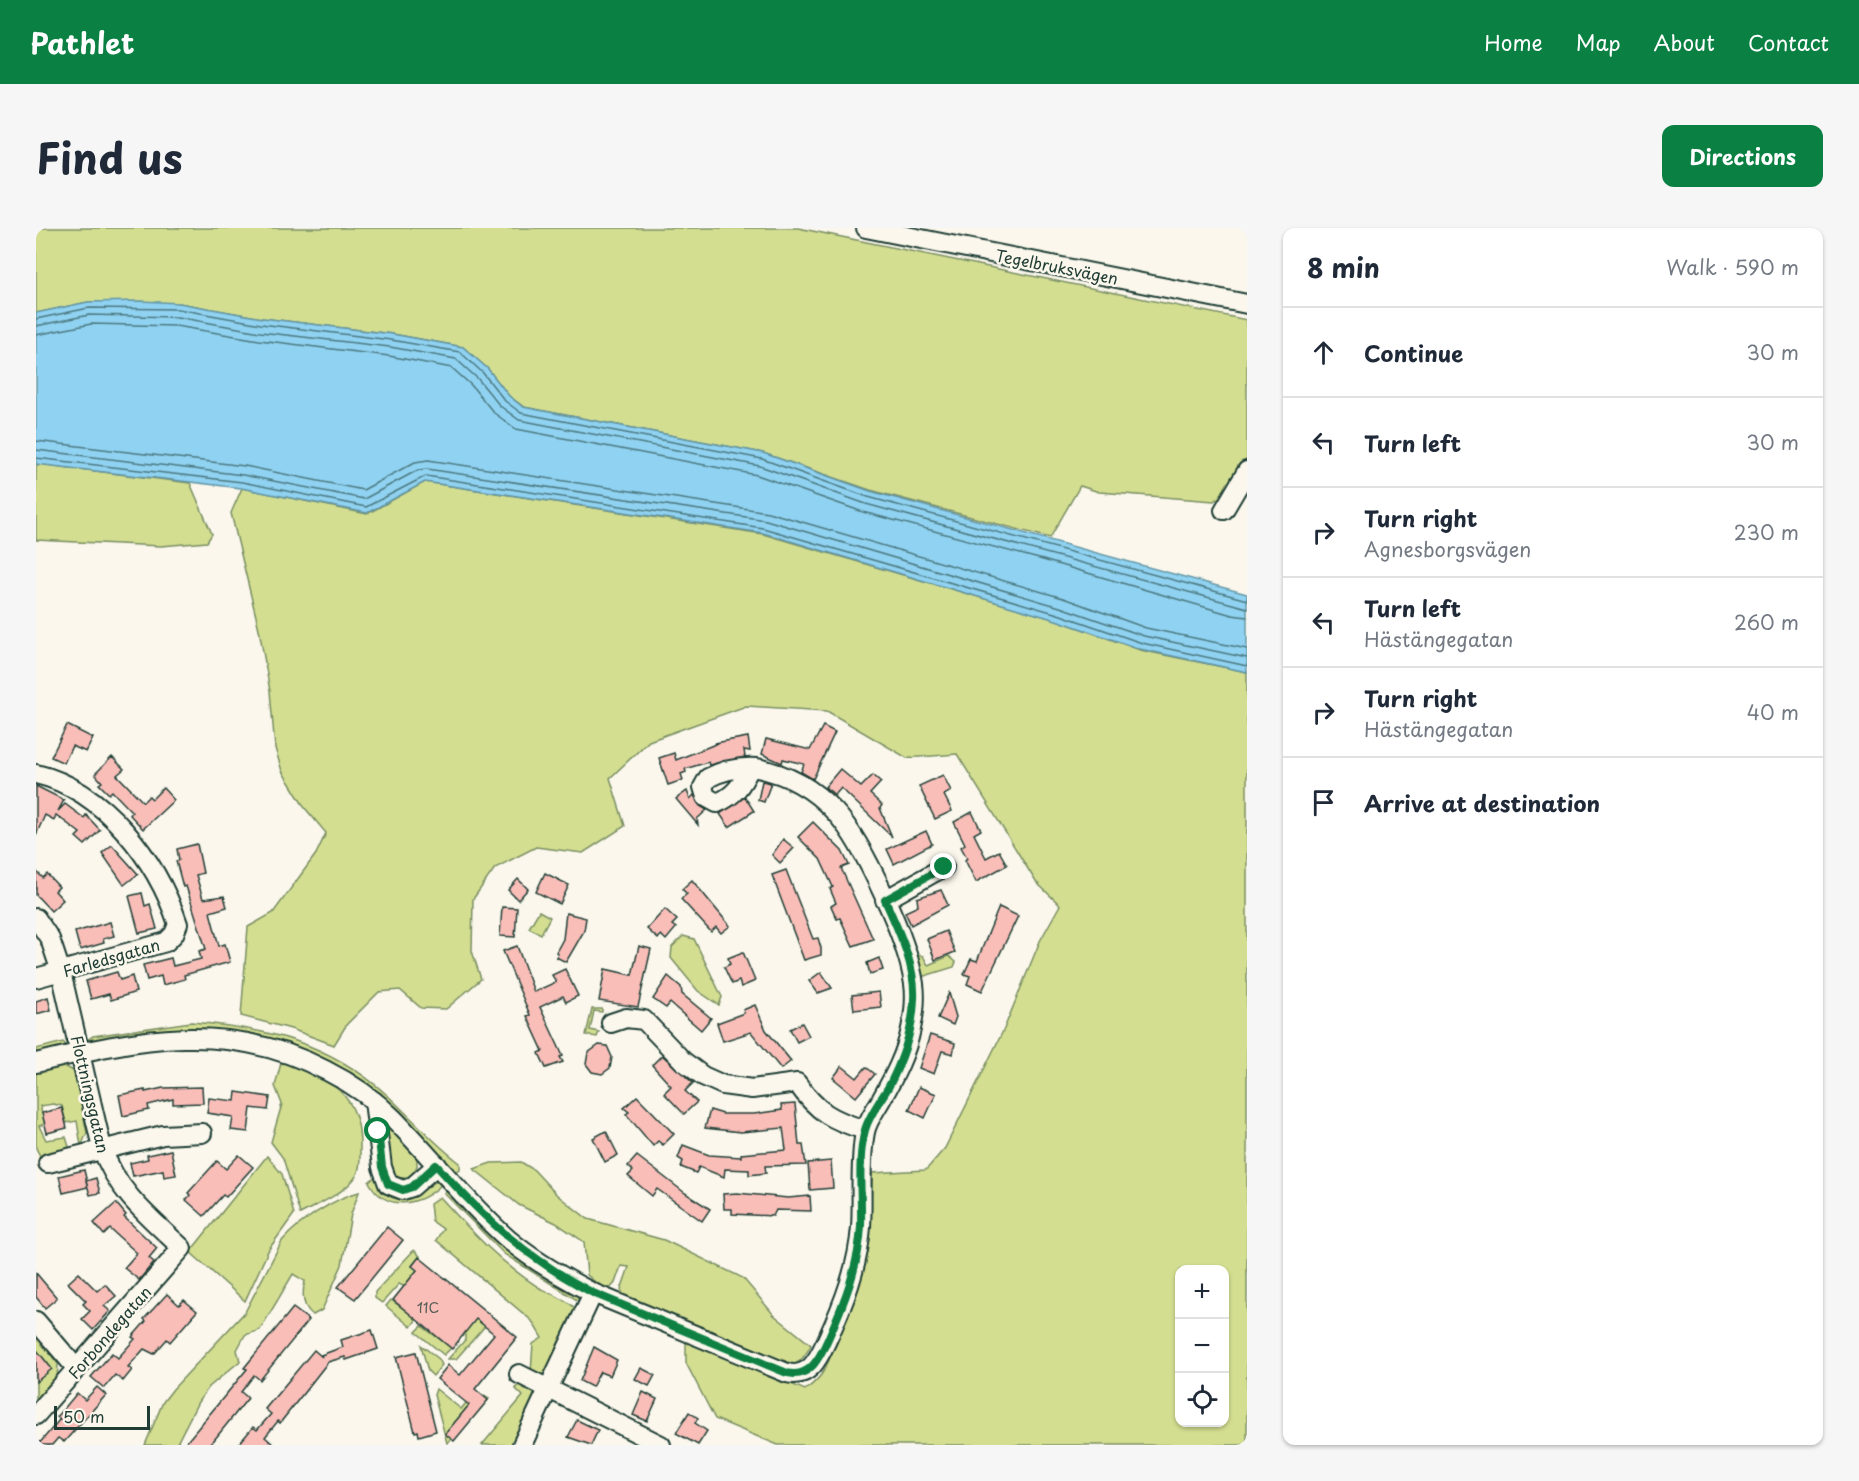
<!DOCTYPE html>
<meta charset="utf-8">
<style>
:root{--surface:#fff;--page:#f6f6f7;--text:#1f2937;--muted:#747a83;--line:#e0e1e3;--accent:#0b8043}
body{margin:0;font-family:"Playpen Sans",sans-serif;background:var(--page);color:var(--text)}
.controls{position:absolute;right:18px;bottom:18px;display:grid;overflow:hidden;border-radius:12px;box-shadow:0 2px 4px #0004}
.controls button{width:54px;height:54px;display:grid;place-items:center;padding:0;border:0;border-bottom:2px solid var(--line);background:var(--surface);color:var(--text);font:30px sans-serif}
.scale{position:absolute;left:18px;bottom:15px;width:96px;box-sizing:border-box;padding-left:6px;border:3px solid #1f3d34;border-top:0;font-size:16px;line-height:21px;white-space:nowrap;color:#1f3d34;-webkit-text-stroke:4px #fbf7ec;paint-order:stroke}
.stop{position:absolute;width:18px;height:18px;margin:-14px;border:4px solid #0b8043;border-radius:50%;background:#fff}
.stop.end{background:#0b8043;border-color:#fff;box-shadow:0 2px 6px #0008}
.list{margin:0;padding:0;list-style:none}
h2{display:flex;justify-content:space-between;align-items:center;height:78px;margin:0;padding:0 24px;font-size:26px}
h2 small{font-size:20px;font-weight:400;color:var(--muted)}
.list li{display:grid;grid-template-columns:39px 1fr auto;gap:18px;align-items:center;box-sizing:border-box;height:90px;padding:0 24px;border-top:2px solid var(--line)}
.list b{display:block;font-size:22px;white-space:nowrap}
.list p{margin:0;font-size:20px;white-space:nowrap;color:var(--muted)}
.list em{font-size:20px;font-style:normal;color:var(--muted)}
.icon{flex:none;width:33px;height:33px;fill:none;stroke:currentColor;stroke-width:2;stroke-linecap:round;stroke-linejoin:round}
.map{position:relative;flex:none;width:1211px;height:1217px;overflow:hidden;border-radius:12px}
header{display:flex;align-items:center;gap:36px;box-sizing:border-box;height:84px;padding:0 30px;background:var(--accent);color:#fff}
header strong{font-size:28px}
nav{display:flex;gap:33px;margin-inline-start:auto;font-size:21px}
.intro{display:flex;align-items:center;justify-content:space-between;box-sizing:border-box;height:144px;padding:0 36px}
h1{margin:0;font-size:42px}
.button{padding:15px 27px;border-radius:12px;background:var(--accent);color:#fff;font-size:21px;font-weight:700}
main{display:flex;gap:36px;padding:0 36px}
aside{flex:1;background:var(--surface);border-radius:12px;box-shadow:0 2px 4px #0004}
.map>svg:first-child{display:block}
.green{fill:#d3de91;stroke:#798e62;stroke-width:1.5;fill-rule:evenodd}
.water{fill:#90d2f1;stroke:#6396a5;stroke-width:1.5}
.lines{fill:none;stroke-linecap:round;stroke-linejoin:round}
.shore{stroke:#4c7980;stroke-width:1.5}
.building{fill:#fabeb9;stroke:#1f3d34;stroke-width:1.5}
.minor-casing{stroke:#1f3d34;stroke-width:22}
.minor{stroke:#fbf7ec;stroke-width:18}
.route{stroke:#0b8043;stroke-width:8}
.labels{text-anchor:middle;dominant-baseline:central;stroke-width:5;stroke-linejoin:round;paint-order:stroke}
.number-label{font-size:14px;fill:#565d55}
.street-label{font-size:16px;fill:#1f3d34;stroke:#fbf7ec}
</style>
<header>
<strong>Pathlet</strong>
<nav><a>Home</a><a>Map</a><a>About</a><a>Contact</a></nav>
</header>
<div class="intro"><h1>Find us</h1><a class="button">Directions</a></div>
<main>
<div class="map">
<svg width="1211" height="1217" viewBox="0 0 1211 1217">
<rect width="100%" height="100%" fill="#fbf7ec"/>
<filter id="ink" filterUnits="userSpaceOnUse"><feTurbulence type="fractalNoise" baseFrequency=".0167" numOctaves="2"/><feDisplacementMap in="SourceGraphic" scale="12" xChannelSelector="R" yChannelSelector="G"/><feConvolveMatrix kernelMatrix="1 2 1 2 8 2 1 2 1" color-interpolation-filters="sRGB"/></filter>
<g filter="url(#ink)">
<!-- green -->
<g class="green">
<polygon points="0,0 762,0 1211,92 1211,231 1188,266 1178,273 1063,264 1044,258 1014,310 834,262 727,225 488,179 473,168 452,141 427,119 357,106 226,90 143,75 52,74 0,85"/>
<polygon points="3,236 154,255 176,306 171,314 125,318 0,312 0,238"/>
<path d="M389 254 727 306 1021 392 1104 422 1211 444V1217H742L679 1191 650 1135V1112L769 1162C790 1147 790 1137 801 1114 829 1051 835 1013 836 945L890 942 909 920 968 801 1004 713 1024 677 1000 654 921 526 871 530 791 483 710 478 613 513 574 550 589 598 547 625 500 619 459 640 437 671 436 723 445 751 410 781 385 780 364 762 343 764 311 796 298 817 255 801 205 788 212 699 237 685 280 626 290 605 269 580 246 543 239 520 234 463 223 401 195 285 206 260 331 286ZM1144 1042H1188V1194H1144Z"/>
<polygon points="503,683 514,689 505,706 493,700"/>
<polygon points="647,708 658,711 686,769 683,777 662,763 635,730 636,719"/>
<polygon points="881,727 887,728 892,737 913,728 920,734 918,739 882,750 875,730"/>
<polygon points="556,781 566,781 566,784 558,783 554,802 563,804 561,809 550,807"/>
<path d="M155 794C230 800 292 814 350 866 375 889 397 915 424 935V941L418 945 257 819 56 815 50 813 57 808Z"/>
<polygon points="27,814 30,817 28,820 0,828 0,821"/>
<path d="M246 831C291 851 325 863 324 919 324 929 325 943 318 951 305 967 282 976 264 986L247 930 235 914 246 876 239 858Z"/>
<polygon points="27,837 39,844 51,905 45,918 41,893 30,895 26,878 17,876 4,878 9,896 3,898 10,912 30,909 34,922 4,928 0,920 0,843"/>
<polygon points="351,898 354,898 381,927 381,938 376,948 363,950 353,940"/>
<polygon points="231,928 246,946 258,986 233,1021 209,1073 154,1024"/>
<path d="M485 934 498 942 521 967 552 991 628 1012 707 1050 738 1087 775 1117C769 1128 764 1136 751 1139L589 1069 585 1062 593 1039 585 1038 579 1055 571 1064 551 1047 548 1014 520 995 483 977 438 941 455 935Z"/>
<path d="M339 949C354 984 376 971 399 954L407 955C385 978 350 985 333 954Z"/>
<polygon points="412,962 540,1066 544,1074 468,1026 408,965"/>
<path d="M323 964 315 986 306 1037 286 1082 277 1087C266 1079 266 1065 269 1053L257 1046 224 1102 209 1107 201 1122 204 1133 173 1159 162 1174 140 1217H109L127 1174 137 1161 209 1084 246 1013C262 994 299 970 323 964Z"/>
<path d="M404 969C436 1004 466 1037 507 1062 519 1068 535 1073 542 1084L508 1151 495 1144 497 1116 506 1110 496 1093 400 1012 407 1001 396 993 394 976Z"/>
<polygon points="378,1022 384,1028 376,1038 449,1098 420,1131 412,1131 429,1112 429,1104 370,1056 367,1058 363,1056 346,1075 339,1070 339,1064"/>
<polygon points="355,1072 381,1091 375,1099 350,1078"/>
<polygon points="386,1098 415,1120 408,1127 380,1104"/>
<polygon points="0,1107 22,1136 21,1152 0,1175"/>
<polygon points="385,1117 403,1131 406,1137 397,1148 392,1143"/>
<polygon points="486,1155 502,1163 478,1217 446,1217 487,1168 479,1160"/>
<polygon points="400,1161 425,1181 440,1163 453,1171 411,1215 398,1167"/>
</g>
<!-- water -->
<polygon class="water" points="105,73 143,75 226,90 356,106 427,119 452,141 473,168 487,179 727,225 834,263 1211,366 1211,444 1104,421 1020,392 727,305 389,254 331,285 205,260 0,236 0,85 52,74"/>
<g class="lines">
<!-- shore -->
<g class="shore">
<polyline points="0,91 53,80 142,81 225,96 355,112 424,124 447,145 469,173 485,185 726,231 832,269 1211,372"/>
<polyline points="0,98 53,87 141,89 224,104 354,119 420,131 442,151 464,178 483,192 724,238 830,276 1211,380"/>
<polyline points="0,107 55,96 140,98 223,112 353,128 416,140 435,157 458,185 480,201 721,247 827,284 1007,332 1196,387 1211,389"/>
<polyline points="0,213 209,238 327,262 379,234 392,232 732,284 1027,370 1110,400 1211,421"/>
<polyline points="0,222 207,247 328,271 382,242 391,241 730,292 1024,379 1108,408 1211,430"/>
<polyline points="0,230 206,254 330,279 390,248 727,300 1022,386 1106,415 1211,438"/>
</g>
</g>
<!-- building -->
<g class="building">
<polygon points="31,497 57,510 50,524 36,518 28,535 15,529"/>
<polygon points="787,498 799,504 777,551 765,544 768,536 747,531 746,535 726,526 730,511 774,522"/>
<polygon points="712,509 714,523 708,522 709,529 673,537 672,534 649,541 650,544 645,546 647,552 632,557 623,530 638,525 640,532 682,515 679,515"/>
<polygon points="76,529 88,541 81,547 107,574 113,568 116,571 127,560 138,572 107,601 94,587 96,584 76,563 73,566 63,556 66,554 59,546"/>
<polygon points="804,541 825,559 837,547 845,554 834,566 846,577 844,580 856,609 805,560 799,567 789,559"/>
<polygon points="907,547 915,563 908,567 916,583 899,591 883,558"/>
<polygon points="726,553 735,555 728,574 722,572"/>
<polygon points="0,558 28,572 22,583 29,576 48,590 50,587 64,602 49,617 40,609 44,605 20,587 18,592 9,587 0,607"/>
<polygon points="651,563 654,571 658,567 664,578 671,582 661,591 662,597 640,571"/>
<polygon points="709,569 718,583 693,599 684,586"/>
<polygon points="936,584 945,602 938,606 950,630 963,623 971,637 940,654 929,632 931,630 925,619 929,616 918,594"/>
<polygon points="777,594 806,623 813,637 805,640 837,711 817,718 804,690 801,691 795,678 800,675 794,661 797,659 784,631 762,609"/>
<polygon points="890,603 896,616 858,636 851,621"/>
<polygon points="747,611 758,620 744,635 736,627"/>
<polygon points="161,616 167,645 160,647 167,671 188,668 191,679 174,684 183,718 189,716 194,734 148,747 149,751 127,757 125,748 111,752 107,737 135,730 137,738 165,731 163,723 170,721 150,658 147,659 140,633 143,632 141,621"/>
<polygon points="76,617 102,646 88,657 66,625"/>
<polygon points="750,642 777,711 782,710 785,720 785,727 768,732 736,647"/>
<polygon points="0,643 7,650 11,646 23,659 19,663 27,672 15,683 0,667"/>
<polygon points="509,645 533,657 524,676 500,664"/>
<polygon points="482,651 492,661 482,672 472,662"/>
<polygon points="656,652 694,698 685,705 680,699 675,704 645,671 651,666 646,661"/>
<polygon points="905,662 912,677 875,697 869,684 882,678 881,670"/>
<polygon points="106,665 109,678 114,676 121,701 103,705 93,668"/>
<polygon points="466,679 481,680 479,709 464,708"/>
<polygon points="963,679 982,688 946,763 931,756 934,748 928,746 935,731 941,733"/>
<polygon points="629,681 641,692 636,697 640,700 630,712 625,707 622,711 611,701"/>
<polygon points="530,685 550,690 548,703 530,734 520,729 522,726 520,724 527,711"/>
<polygon points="74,694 78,708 67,711 68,715 44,722 39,704"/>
<polygon points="910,703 919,724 899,732 891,711"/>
<polygon points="481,718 498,764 520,754 516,747 529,741 542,768 530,774 527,768 504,779 527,828 524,829 527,834 510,840 503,825 507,823 491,788 494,787 467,723"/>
<polygon points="603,718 615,721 602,779 563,773 569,741 596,747"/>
<polygon points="707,724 719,753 705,759 703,753 696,756 688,739 694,736 692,730"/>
<polygon points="843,730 847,742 834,746 831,735"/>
<polygon points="81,744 84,752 96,748 100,764 75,772 73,766 55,771 50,753"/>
<polygon points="785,744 796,760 782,765 773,753"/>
<polygon points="632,748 645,759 646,766 675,790 665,802 634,775 630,780 617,771"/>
<polygon points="843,764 845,779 818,782 816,767"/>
<polygon points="913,765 920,789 917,797 902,790"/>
<polygon points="12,769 15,782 0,786 0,773"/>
<polygon points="719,777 730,802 755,833 745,841 715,804 687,813 681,795 708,785 707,782"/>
<polygon points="766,795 773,808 761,814 754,801"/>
<polygon points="894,807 919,815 917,826 906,823 898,846 883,840"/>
<polygon points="563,817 571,818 576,829 574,840 566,846 556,844 550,836 552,825"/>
<polygon points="626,827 657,855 649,863 661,874 648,886 628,865 635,858 616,837"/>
<polygon points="806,838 821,850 830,839 839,846 820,869 797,850"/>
<polygon points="166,859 167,875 137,876 137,871 112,877 113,882 87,888 83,867 109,862 109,864 127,860"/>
<polygon points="883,859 900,866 889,890 873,882"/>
<polygon points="200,864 234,869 232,882 215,880 212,904 195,902 197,889 171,885 173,870 199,873"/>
<polygon points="601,868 638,906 627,917 622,913 617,918 590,886 593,884 588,880"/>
<polygon points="759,876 763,917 767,917 770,937 729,938 730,945 713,947 713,942 689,941 688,949 663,939 660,945 645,939 647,933 642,930 647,917 673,927 705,929 705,926 750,922 747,900 705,904 669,900 674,882 687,886 718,886 746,882 745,877"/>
<polygon points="26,880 31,900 11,905 6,885"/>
<polygon points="570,903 582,927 569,934 557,910"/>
<polygon points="135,922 140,947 128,949 127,942 97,948 94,935 112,931 111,927"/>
<polygon points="203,927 217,939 190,969 187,967 168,988 150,972 154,967 152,965 181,933 190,941"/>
<polygon points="601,928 649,965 674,981 666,993 621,961 616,968 592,948 597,943 592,938"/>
<polygon points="795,933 797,960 774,962 772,935"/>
<polygon points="48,942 52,959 27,965 23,948"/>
<polygon points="60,950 64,965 54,967 50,953"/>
<polygon points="701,965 752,970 774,968 775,983 740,982 737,988 696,986 696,981 688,981 687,966"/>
<polygon points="80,975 90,987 88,989 121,1020 113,1030 118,1034 103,1052 88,1040 101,1025 74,1001 68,1007 58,995"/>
<polygon points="351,999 367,1012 319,1071 302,1059"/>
<polygon points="383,1029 481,1109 439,1161 452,1172 418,1213 409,1206 433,1177 401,1151 412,1137 424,1147 458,1106 440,1091 416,1121 357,1072 381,1042 376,1038"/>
<polygon points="0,1045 21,1070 9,1080 0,1069"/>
<polygon points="43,1045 61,1063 69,1056 80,1068 68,1078 74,1083 57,1102 46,1091 54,1083 47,1076 50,1073 32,1055"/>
<polygon points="131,1066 143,1077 148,1072 161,1083 134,1114 131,1111 118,1126 108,1121 92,1139 96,1142 87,1153 79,1147 68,1160 55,1149 76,1125 82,1130 99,1111 96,1109 110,1093 108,1091"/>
<polygon points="257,1080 273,1092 224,1152 218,1147 205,1164 212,1170 174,1217 148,1217 211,1141 208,1140"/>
<polygon points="336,1102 342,1121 310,1132 309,1129 292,1134 244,1195 242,1193 229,1209 238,1217 202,1217 217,1199 221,1202 235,1186 229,1181 278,1122 286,1129 285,1127 307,1119 305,1112"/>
<polygon points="558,1119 581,1132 574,1148 564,1144 556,1159 544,1153"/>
<polygon points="0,1121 16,1141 0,1154"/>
<polygon points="380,1124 400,1203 383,1208 382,1203 379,1204 360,1129"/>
<polygon points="605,1140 619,1147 613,1158 599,1151"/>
<polygon points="61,1159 70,1167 28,1214 22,1210 16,1217 2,1217 24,1191 21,1189 41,1165 49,1172"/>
<polygon points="607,1164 621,1171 611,1193 597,1187"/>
<polygon points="653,1184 662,1190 659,1195 671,1203 662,1217 640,1205"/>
<polygon points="541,1192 562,1202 555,1217 532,1209"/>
</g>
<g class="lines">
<!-- minor casing -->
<g class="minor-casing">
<g id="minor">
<polyline points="830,0 1211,76"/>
<polyline points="1188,282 1211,243"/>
<path d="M0 546C69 562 121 633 142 696L138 706 130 714 0 750"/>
<polyline points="849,672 908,639"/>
<path d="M0 690 14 711 25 744 66 920C81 964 113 989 146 1020L0 1187"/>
<path d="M575 795 590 790 608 792 647 833 667 848 687 857 716 861 761 855C781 884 796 892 829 902"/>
<path d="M0 835C102 810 193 791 291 843 315 855 338 871 357 890 396 930 431 975 473 1012 498 1033 528 1050 557 1065L751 1145C774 1151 783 1129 791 1112 808 1075 822 1039 825 999 827 968 823 935 829 904 831 893 840 881 845 872 858 849 870 826 875 801 878 787 880 770 878 756 872 713 828 615 799 584 778 561 751 546 721 540 704 539 687 542 672 550L667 559 670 569 681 575C699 568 706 556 714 540"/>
<polyline points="338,873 346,939 352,956 367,962 376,959 401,937"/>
<polyline points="12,935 127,907 166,905"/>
<polyline points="0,1093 41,1141"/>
<polyline points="483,1146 625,1217"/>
<polyline points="486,1217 557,1065"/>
</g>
</g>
<!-- minor -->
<use href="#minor" class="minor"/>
</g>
</g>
<g class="lines" filter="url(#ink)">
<!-- route -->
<path class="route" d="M342 903 346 939 352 956 367 962 376 959 400 937C450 992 490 1030 557 1065L751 1145C774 1151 784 1129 792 1111 808 1075 823 1038 825 998 826 968 821 932 829 902 833 887 845 872 853 858 867 831 877 803 878 771 880 738 862 701 849 672L908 639"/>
</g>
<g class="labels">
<!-- number labels -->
<g class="number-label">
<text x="392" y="1079">11C</text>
</g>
<!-- street labels -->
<g class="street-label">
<text transform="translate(1021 38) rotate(11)">Tegelbruksvägen</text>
<text transform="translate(75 729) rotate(-16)">Farledsgatan</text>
<text transform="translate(55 866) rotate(77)">Flottningsgatan</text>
<text transform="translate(73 1104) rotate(-49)">Forbondegatan</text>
</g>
</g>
</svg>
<div class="controls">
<button>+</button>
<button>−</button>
<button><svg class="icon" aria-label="locate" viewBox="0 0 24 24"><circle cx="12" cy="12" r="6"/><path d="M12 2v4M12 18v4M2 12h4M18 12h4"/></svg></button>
</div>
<div class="scale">50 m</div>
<div class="stop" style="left:342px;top:903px"></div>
<div class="stop end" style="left:908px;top:639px"></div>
</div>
<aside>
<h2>8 min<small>Walk · 590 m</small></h2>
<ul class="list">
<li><svg class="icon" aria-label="ahead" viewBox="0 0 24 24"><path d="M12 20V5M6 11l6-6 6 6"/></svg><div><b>Continue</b></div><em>30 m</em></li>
<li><svg class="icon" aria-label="left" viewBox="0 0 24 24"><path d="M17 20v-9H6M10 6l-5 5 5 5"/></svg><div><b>Turn left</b></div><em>30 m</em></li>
<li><svg class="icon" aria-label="right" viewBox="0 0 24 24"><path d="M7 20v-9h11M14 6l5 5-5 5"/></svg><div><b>Turn right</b><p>Agnesborgsvägen</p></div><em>230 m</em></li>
<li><svg class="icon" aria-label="left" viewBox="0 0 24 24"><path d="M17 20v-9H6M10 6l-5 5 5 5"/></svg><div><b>Turn left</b><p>Hästängegatan</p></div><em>260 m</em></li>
<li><svg class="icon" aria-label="right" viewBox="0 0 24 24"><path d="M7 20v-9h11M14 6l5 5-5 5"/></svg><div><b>Turn right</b><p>Hästängegatan</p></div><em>40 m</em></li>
<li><svg class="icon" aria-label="arrive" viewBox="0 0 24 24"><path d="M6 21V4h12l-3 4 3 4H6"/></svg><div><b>Arrive at destination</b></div></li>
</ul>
</aside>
</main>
